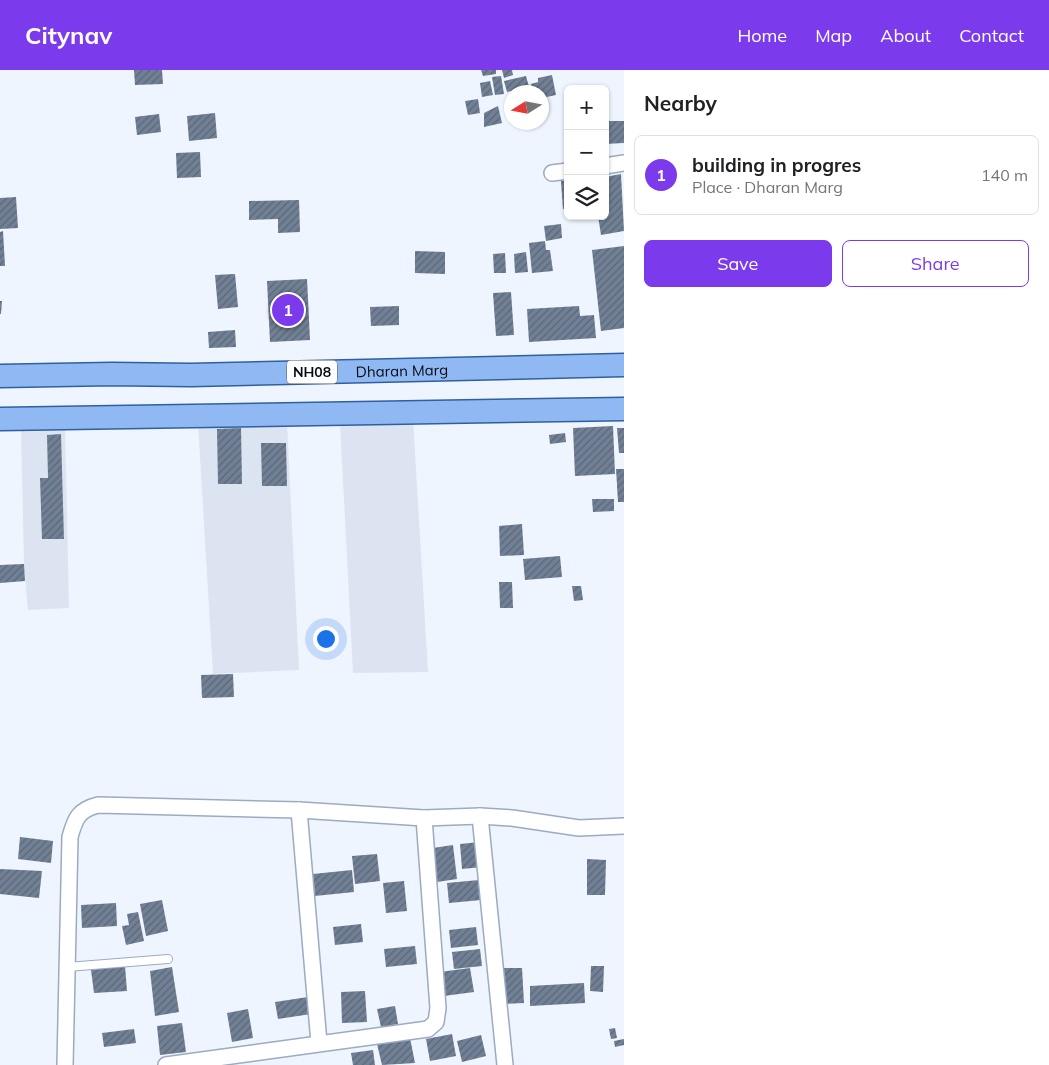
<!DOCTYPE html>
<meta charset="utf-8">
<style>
:root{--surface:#fff;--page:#f6f6f6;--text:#202124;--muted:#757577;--line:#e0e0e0;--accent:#7c3aed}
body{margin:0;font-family:Mulish,sans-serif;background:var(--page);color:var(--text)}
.controls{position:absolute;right:15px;top:15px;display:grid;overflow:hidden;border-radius:8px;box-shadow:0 1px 4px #0004}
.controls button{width:45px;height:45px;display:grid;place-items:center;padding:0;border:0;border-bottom:1px solid var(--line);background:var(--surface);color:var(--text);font:25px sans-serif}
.compass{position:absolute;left:504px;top:15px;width:45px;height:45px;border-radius:50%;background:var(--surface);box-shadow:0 1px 4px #0004;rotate:259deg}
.you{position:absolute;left:325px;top:568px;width:18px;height:18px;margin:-12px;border:4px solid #fff;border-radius:50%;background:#1a73e8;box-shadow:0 0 0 8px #1a73e833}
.badge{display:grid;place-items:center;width:32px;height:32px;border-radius:50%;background:var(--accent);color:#fff;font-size:16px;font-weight:700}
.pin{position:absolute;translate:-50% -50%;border:2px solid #fff;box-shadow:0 1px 5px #0006}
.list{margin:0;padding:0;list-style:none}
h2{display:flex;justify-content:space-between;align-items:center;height:65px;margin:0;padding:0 20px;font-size:21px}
h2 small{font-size:16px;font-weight:400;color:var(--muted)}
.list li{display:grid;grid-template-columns:32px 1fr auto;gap:15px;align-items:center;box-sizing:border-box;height:80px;margin:0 10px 10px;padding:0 10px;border:1px solid var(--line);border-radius:8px}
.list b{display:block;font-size:19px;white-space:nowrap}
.list p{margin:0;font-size:16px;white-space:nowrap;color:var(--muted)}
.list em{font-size:16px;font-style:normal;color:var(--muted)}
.actions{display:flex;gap:10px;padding:15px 20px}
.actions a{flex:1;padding:11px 0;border:1px solid var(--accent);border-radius:8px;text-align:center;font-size:18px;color:var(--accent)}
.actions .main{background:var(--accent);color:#fff}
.icon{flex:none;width:28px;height:28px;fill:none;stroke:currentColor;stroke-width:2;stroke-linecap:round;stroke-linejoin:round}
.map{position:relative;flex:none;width:624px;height:995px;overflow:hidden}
header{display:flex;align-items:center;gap:30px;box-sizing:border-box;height:70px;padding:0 25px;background:var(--accent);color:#fff}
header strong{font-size:24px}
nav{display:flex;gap:28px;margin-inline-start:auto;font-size:18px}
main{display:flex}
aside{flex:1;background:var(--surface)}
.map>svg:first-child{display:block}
.built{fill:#dce4f1}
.building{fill:url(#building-hatch)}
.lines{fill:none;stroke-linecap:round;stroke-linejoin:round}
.service-casing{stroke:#9babc2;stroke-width:10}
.minor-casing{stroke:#9babc2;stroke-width:18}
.primary-casing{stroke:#305fa0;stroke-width:25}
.service{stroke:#fff;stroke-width:8}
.minor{stroke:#fff;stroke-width:15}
.primary{stroke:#90b9f4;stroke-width:22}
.labels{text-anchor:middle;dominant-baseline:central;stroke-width:4;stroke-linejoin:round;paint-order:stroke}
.shield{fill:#fff;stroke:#51555a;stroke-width:1}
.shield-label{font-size:14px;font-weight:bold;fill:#070c14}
.street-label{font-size:15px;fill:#070c14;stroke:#fff}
</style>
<header>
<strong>Citynav</strong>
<nav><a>Home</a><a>Map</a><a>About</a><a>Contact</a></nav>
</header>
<main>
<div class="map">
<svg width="624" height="995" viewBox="0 0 624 995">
<defs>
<pattern id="building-hatch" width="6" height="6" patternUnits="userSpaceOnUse" patternTransform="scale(1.25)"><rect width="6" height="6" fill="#718095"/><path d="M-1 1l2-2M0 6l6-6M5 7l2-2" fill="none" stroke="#5b6778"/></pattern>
</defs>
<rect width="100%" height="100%" fill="#eef5fe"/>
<!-- built -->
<g class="built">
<polygon points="286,332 299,600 213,604 197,337"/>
<polygon points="412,333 428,602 353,603 340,353"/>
<polygon points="65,356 69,538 28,540 24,494 21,357"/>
</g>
<!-- building -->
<g class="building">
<polygon points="134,0 162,0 163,14 135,15"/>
<polygon points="481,0 496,0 496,4 483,6"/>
<polygon points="502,0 512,0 513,5 504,8"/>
<polygon points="552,5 556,25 542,28 542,22 533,22 531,14 538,12 538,8"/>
<polygon points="501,6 504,24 495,25 492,7"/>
<polygon points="526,6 529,17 507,22 504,11"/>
<polygon points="490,11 493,25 482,27 480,13"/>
<polygon points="478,29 480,43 468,45 465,31"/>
<polygon points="498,36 502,53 484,57 484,43"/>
<polygon points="215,43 217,68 189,71 187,46"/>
<polygon points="159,44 161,62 137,65 135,47"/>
<polygon points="605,51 624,51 624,73 605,74"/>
<polygon points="200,82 201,107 177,108 176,83"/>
<polygon points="621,104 624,161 601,165 598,146 605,146 605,107"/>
<polygon points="561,111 568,111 568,138 563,139"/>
<polygon points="16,127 18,158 0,159 0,128"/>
<polygon points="299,130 300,162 278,163 278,149 249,150 249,131"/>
<polygon points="561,154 562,168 546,171 544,156"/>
<polygon points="3,161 5,196 0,196 0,162"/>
<polygon points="545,171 546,180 550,180 553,201 532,203 529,173"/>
<polygon points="624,176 624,258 601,261 592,180"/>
<polygon points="415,181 445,182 445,204 415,203"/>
<polygon points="526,182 528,202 515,203 514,184"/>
<polygon points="505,183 506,203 494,203 493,184"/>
<polygon points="235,204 238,237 218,239 215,205"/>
<polygon points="307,209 310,270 270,272 267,211"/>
<polygon points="511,222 514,265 496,266 493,223"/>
<polygon points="0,231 2,231 1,244 0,244"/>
<polygon points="399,236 399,255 371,256 370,237"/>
<polygon points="579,236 580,246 594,245 596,268 529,272 527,239"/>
<polygon points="235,260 236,277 209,278 208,262"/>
<polygon points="613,356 615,404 575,406 573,358"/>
<polygon points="241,358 242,414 218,414 217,359"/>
<polygon points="617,358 624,358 624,383 619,383"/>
<polygon points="565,363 566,372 550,374 549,365"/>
<polygon points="61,364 64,469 42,469 40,408 48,408 47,365"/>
<polygon points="261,373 286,373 287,416 262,416"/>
<polygon points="616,399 624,399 624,432 618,432"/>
<polygon points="592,429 614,429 614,441 593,442"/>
<polygon points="522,454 524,485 500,486 499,456"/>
<polygon points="560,486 562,507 525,510 523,489"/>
<polygon points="24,494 25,511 0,513 0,495"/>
<polygon points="499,512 512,512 513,538 500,538"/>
<polygon points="572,516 581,516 583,530 574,531"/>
<polygon points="233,604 234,627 202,628 201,605"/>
<polygon points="20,767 53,771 51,793 18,789"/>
<polygon points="480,772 482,797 462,799 460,774"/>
<polygon points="453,775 457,809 437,812 433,778"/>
<polygon points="377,784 380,811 355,814 352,786"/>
<polygon points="587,789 606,790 605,825 587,825"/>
<polygon points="0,799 42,801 39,828 0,824"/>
<polygon points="352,800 354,822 315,826 313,804"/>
<polygon points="479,810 481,830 449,833 447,813"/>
<polygon points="404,811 407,841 386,843 383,813"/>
<polygon points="162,830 168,861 146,866 140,834"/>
<polygon points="116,833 117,856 82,858 81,835"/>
<polygon points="138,842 144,871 126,875 122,856 129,855 127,844"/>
<polygon points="361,854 363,872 335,875 333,857"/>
<polygon points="476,857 478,875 451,878 449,860"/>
<polygon points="415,876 417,894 386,897 384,879"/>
<polygon points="480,879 482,896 454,899 452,882"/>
<polygon points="125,896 127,921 94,923 91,900"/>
<polygon points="591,896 604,896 603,922 590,921"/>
<polygon points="172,897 179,942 155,946 150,901"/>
<polygon points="470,898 474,922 444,926 440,902"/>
<polygon points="502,898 522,898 524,933 505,934"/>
<polygon points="584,913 585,933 530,936 530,916"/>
<polygon points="365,921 367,952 342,953 341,922"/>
<polygon points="308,927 311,944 278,949 275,932"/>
<polygon points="395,936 398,954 381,957 377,939"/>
<polygon points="248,939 253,968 232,972 227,943"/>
<polygon points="182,953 186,982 160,985 157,956"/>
<polygon points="615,958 617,968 611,969 609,959"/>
<polygon points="134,959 136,973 104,977 102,963"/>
<polygon points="452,964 456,986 430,991 426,969"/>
<polygon points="481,965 486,986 462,992 457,971"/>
<polygon points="410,968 415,993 382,995 377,974"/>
<polygon points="624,969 624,975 615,977 614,971"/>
<polygon points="373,980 375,995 353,995 351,983"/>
</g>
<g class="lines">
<!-- service casing -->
<g class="service-casing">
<polyline id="service" points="67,897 168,889"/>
</g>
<!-- minor casing -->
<g class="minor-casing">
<g id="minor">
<polyline points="605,96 624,93"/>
<polyline points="552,103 568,101"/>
<polyline points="299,740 319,973"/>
<polyline points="480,746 505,995"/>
<path d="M65 995 70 767C75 749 78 740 98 735L299 740 424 748 480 746 512 748 579 758 624 756"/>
<polyline points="166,995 428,959 436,952 438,938 424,748"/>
</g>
</g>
<!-- primary casing -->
<g class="primary-casing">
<g id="primary">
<path id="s1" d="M0 306 112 304 191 305 624 295"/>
<polyline points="0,349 624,339"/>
</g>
</g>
<!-- service -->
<use href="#service" class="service"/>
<!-- minor -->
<use href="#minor" class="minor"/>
<!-- primary -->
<use href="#primary" class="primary"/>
</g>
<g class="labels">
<!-- shield labels -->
<rect class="shield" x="287" y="290.5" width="50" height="23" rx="4"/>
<g class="shield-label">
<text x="312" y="302">NH08</text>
</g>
<!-- street labels -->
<g class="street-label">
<text stroke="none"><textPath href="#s1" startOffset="402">Dharan Marg</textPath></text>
</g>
</g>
</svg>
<div class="controls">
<button>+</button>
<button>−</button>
<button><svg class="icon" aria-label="layers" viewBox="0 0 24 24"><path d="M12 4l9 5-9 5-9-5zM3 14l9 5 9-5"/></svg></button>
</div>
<svg class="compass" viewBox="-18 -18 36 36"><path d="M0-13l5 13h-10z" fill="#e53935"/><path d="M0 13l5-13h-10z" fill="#757577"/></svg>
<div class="you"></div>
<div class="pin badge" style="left:288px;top:240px">1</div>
</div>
<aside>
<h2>Nearby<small></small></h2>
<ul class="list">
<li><span class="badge">1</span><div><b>building in progres</b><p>Place · Dharan Marg</p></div><em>140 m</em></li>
</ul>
<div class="actions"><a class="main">Save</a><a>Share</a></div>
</aside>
</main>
